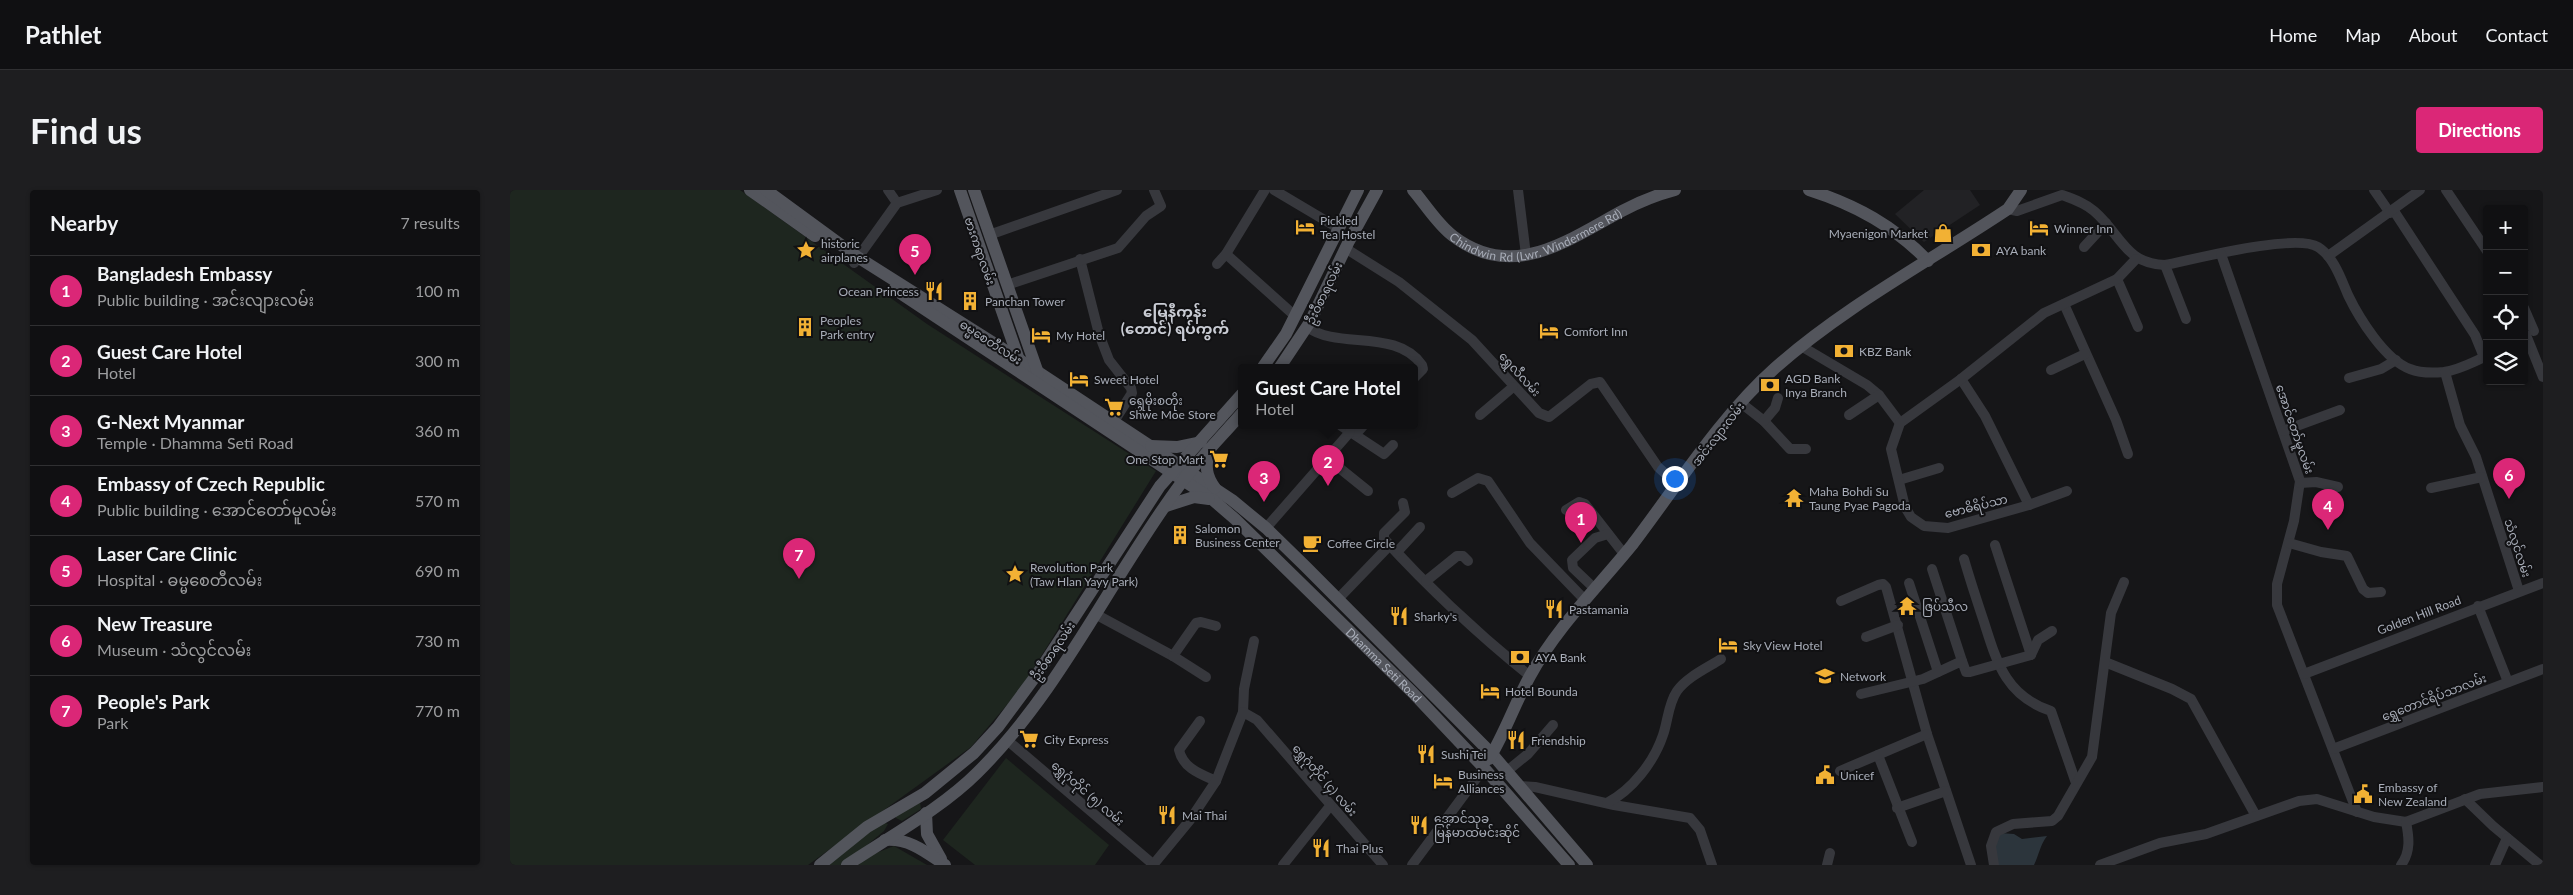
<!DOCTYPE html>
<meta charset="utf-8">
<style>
:root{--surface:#101012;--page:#1e1e20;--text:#f1f3f6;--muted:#9c9d9f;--line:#303032;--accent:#db2777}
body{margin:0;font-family:Lato,"Noto Sans Myanmar",sans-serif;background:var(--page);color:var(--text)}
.controls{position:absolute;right:15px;top:15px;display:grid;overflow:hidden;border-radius:5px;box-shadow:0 1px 4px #0004}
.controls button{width:45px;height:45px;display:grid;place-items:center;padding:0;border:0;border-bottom:1px solid var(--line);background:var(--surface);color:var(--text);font:25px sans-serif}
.you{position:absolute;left:1164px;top:288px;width:18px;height:18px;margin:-12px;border:4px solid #fff;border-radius:50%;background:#1a73e8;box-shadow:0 0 0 8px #1a73e833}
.badge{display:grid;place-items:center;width:32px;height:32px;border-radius:50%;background:var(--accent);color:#fff;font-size:16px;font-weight:700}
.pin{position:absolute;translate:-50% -41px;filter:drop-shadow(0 1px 2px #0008)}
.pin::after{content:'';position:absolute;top:26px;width:18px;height:15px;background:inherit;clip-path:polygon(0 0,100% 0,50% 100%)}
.popup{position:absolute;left:728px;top:174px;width:180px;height:65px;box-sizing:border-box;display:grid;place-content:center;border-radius:5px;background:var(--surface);filter:drop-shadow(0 1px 4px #0005);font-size:16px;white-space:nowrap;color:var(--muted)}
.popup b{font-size:19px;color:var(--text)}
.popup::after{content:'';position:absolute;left:50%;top:100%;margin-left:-10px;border:10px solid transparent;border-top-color:var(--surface)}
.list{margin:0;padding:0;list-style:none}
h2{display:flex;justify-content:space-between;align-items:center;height:65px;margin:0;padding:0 20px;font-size:21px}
h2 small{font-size:16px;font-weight:400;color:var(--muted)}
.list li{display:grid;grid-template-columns:32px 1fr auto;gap:15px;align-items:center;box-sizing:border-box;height:70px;padding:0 20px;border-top:1px solid var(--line)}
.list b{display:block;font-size:19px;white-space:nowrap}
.list p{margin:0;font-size:16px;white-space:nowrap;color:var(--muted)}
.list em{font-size:16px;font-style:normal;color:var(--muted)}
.icon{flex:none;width:28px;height:28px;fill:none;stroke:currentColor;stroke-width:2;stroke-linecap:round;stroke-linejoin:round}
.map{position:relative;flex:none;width:2033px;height:675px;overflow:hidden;border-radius:5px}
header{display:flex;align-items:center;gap:30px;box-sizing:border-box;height:70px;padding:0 25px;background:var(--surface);border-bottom:1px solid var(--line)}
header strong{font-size:24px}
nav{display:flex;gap:28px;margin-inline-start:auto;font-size:18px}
.intro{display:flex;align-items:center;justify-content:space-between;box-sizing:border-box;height:120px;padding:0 30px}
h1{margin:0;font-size:35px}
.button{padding:12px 22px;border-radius:5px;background:var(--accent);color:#fff;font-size:18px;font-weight:700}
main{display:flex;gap:30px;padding:0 30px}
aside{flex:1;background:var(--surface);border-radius:5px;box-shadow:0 1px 4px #0004}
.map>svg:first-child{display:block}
.built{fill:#222225}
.green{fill:#1e261f}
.water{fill:#2c353c}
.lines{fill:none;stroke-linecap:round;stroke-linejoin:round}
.minor{stroke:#37383d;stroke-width:10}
.major{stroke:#53555c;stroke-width:12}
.labels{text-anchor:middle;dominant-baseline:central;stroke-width:4;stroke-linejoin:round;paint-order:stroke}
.poi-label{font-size:12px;fill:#a8adb8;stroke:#111113;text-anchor:start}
.street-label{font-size:12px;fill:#a8adb8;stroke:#111113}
.quarter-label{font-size:15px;font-weight:bold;fill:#c9ccd4;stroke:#111113}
</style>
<header>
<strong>Pathlet</strong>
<nav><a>Home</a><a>Map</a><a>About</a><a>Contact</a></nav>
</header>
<div class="intro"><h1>Find us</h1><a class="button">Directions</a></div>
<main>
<aside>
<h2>Nearby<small>7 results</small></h2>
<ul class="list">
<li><span class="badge">1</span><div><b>Bangladesh Embassy</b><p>Public building · အင်းလျားလမ်း</p></div><em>100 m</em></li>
<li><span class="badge">2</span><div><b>Guest Care Hotel</b><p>Hotel</p></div><em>300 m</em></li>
<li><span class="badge">3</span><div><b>G-Next Myanmar</b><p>Temple · Dhamma Seti Road</p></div><em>360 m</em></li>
<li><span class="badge">4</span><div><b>Embassy of Czech Republic</b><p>Public building · အောင်တော်မူလမ်း</p></div><em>570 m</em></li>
<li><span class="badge">5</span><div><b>Laser Care Clinic</b><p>Hospital · ဓမ္မစေတီလမ်း</p></div><em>690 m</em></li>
<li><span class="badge">6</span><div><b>New Treasure</b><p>Museum · သံလွင်လမ်း</p></div><em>730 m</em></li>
<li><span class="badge">7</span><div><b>People's Park</b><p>Park</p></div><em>770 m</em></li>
</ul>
</aside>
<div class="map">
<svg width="2033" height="675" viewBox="0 0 2033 675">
<rect width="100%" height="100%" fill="#161618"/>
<!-- built -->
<polygon class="built" points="1414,0 1460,0 1470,15 1414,52 1385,24"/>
<!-- green -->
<g class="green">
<polygon points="0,0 230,0 417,134 646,281 512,497 461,557 298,675 0,675"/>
<polygon points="496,568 599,655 585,675 465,675 433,650"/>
<polygon points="410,612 411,619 392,631 386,628 386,625"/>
<polygon points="373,632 378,634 374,641 333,675 315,675"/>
<polygon points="384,656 417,675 348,675 361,665"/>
</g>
<!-- water -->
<path class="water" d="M1489 643 1504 644 1512 649 1537 646C1530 655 1529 665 1524 675H1486L1484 658Z"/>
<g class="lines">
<!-- minor -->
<g class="minor">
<polyline points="378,0 387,13"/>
<polyline points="764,0 828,38"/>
<polyline points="1008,0 1016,65"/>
<polyline points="1864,0 1880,23"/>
<polyline points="1936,0 1977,61"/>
<path d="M1498 19 1507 21 1552 5C1563 9 1575 13 1584 21 1611 44 1615 74 1655 75 1685 69 1785 43 1808 57 1824 67 1831 89 1838 105 1849 128 1875 170 1900 179 1910 183 1924 183 1934 182 1949 180 1963 172 1977 166"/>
<polyline points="1884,21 1965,145 1974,167"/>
<polyline points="479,45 607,0"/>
<polyline points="1574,57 1596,33"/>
<polyline points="835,58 889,92 962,150 1029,223 1039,227 1081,194 1090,192 1148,277 1168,295"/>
<polyline points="716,64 784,125"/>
<polyline points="1711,64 1790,291 1784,331 1767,394 1767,415 1847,622"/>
<polyline points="1818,66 1910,0"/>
<polyline points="570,69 589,144 599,170 621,198 622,203 603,233"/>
<polyline points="344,73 387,13 427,0"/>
<polyline points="707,74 716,64 755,0"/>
<polyline points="1655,75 1676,129"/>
<polyline points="1607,89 1628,137"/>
<polyline points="497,95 608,58 636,26 651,16 644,0"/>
<polyline points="1554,114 1606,230 1618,264"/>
<polyline points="2014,118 2024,141"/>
<path d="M797 137C828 160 886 138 912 175L913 179 904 188"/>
<polyline points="2016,145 2033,187"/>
<polyline points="1291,156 1357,195 1369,205 1390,233"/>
<polyline points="1541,180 1575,164"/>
<polyline points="1935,182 1950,235 1966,267 2009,401"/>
<polyline points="1839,188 1871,179 1886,170"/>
<polyline points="1451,189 1475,226 1519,315"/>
<polyline points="1231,213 1254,231 1280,259 1296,259"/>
<polyline points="970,225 1003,197"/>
<polyline points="1339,225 1369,205"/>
<polyline points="1254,231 1265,218 1268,208"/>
<polyline points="830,235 874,264 883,255"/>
<polyline points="1773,241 1830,220"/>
<polyline points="846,244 854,235"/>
<polyline points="817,268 858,301"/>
<polyline points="1389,290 1429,278"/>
<polyline points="1790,293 1806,292 1828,297"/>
<polyline points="1921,298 1972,287"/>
<polyline points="1557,301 1519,315 1438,338 1414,336 1401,327 1395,317 1381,259 1390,233 1451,189 1534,123 1607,89 1626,69"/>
<polyline points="942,303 968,288 978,291 1020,353 1074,409"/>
<path d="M893 313 895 322 874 343V349C919 398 968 444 1020 486"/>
<polyline points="1056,320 1069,312 1075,314 1114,364"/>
<polyline points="756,338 840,242"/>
<polyline points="1779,353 1811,362 1837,366 1853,399 1858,403 1871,402"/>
<polyline points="1485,355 1521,465"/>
<polyline points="887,362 910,337"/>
<path d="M1454 369C1460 390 1467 411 1474 432 1487 473 1496 506 1541 521L1566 593"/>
<polyline points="1422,379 1452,471"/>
<polyline points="916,391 947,366 953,366 958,371"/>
<polyline points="1399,393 1428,482"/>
<polyline points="1084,398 1063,378 1062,370 1085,348 1098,344"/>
<polyline points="828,409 880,355"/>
<polyline points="1331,411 1368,395 1373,394 1376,397 1417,544 1461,675"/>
<polyline points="1968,416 1998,492"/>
<polyline points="587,425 663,466 686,433 691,432 706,436"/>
<polyline points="1356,447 1388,435"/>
<polyline points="663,466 696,487"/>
<polyline points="1595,472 1662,499 1681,509 1746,626"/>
<polyline points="1794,484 2033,393"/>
<polyline points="1351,504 1413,489 1452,471 1456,482 1460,482 1521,465 1528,450 1542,441"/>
<polyline points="733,522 734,499 744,451"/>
<path d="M690 531 669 560C673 578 690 584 706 591"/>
<polyline points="497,550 644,675"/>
<polyline points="1823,559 2033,479"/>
<polyline points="1368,565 1402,652"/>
<polyline points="997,581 1018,564 1043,535"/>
<polyline points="1330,581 1417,544"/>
<polyline points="1010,596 1025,597 1104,615 1180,628 1190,640 1202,675"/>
<polyline points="1955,609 1983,636 2030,675"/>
<path d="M1097 613C1122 600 1144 572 1153 545 1158 531 1158 514 1167 501 1177 487 1197 478 1211 469"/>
<polyline points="1387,618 1436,601"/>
<polyline points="643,675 680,630 706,591 733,522 747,530 873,675"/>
<polyline points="773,675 820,616"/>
<polyline points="902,675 974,578"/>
<polyline points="1317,675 1320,663"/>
<polyline points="1484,675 1481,656 1486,642 1503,634 1542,631 1548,626 1582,567 1601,423 1614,392"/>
<polyline points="1590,675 1650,653 1696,644 1789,611 1807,609 1864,627 1896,632 1970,604 2033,597"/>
<path d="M1891 675C1901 662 1899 647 1896 632"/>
<polyline points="1985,675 1997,648"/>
</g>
<!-- major -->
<g class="major">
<polyline points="240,0 305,46"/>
<polyline points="256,0 349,68 490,157 722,310 756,338 795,376 982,564 1077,675"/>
<polyline points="450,0 509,170"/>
<polyline points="464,0 528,183"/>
<path id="s1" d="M903 0C916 15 927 34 943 46 1003 92 1058 50 1112 21 1129 12 1146 5 1165 0"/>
<path d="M1299 0C1346 15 1384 36 1418 71"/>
<path id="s2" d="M384 99 703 310 725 329 903 503 974 578 1059 675"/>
<polyline points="753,177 776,144 848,0"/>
<polyline points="770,177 800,132 839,51 867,0"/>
<polyline points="641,256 667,257 691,252"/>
<path d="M699 261C695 276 696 286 705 298"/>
<polyline points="656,316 684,307 699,309"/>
<path d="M979 569C995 543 1005 513 1020 486 1047 437 1087 398 1122 355 1167 296 1210 227 1265 178 1335 116 1420 71 1498 19L1511 0"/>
<polyline points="416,623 417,644 431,669"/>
<path d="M375 650C399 648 416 662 435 675"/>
<polyline points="310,675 357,637 415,603 464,563 488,537 528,483 650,296 732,204"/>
<path d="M337 675C379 647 432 618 467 583 552 499 601 387 672 292 690 268 712 246 732 223"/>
</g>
</g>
<!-- icons -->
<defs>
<g id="hotel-bare" transform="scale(1.5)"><path d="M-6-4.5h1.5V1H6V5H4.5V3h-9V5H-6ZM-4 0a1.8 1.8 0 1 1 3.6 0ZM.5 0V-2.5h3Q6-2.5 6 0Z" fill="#f2b134" stroke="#111113" stroke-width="2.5" paint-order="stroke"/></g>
<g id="shop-bare" transform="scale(1.5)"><path d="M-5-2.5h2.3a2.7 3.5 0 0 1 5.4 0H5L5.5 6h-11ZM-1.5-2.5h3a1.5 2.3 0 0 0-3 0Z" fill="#f2b134" stroke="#111113" stroke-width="2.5" paint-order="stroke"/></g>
<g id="sight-bare" transform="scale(1.5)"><path d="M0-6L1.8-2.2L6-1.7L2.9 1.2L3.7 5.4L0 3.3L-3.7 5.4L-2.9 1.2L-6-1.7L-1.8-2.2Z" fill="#f2b134" stroke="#111113" stroke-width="2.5" paint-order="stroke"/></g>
<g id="bank-bare" transform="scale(1.5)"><path d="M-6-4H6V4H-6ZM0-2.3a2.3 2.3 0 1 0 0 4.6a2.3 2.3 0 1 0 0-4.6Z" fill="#f2b134" stroke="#111113" stroke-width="2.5" paint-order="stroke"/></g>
<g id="restaurant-bare" transform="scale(1.5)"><path d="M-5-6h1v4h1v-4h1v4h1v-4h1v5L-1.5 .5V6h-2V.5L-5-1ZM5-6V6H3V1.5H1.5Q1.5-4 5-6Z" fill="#f2b134" stroke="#111113" stroke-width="2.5" paint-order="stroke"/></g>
<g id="building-bare" transform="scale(1.5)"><path d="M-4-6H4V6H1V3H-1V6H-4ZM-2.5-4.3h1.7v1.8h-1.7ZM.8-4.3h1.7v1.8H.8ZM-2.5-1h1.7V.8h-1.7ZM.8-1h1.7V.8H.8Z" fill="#f2b134" stroke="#111113" stroke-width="2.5" paint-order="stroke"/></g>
<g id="supermarket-bare" transform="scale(1.5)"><path d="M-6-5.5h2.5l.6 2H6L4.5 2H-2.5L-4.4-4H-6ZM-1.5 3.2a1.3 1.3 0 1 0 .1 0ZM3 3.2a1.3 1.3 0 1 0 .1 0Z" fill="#f2b134" stroke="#111113" stroke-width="2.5" paint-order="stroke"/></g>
<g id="temple-bare" transform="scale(1.5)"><path d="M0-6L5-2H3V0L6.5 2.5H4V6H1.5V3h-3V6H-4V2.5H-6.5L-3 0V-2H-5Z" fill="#f2b134" stroke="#111113" stroke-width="2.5" paint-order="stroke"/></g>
<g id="cafe-bare" transform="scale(1.5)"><path d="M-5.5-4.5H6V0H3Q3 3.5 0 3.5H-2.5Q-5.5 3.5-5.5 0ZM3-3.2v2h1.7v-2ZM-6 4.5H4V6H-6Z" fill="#f2b134" stroke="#111113" stroke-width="2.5" paint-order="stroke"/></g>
<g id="school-bare" transform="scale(1.5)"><path d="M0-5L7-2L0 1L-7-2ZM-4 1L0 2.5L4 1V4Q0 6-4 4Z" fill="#f2b134" stroke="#111113" stroke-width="2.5" paint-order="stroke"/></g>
<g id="civic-bare" transform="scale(1.5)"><path d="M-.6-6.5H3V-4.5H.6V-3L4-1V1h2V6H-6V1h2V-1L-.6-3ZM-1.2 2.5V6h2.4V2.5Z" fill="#f2b134" stroke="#111113" stroke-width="2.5" paint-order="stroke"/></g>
</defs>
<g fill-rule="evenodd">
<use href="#hotel-bare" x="795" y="37"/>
<use href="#hotel-bare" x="1529" y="38"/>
<use href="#shop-bare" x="1433" y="43"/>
<use href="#sight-bare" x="296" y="60"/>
<use href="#bank-bare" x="1471" y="60"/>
<use href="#restaurant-bare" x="424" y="101"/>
<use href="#building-bare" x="460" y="111"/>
<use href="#building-bare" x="295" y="137"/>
<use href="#hotel-bare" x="1039" y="141"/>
<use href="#hotel-bare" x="531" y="145"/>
<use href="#bank-bare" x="1334" y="161"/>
<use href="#hotel-bare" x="569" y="189"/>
<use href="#bank-bare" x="1260" y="195"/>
<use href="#supermarket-bare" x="604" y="217"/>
<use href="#supermarket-bare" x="709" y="269"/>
<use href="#temple-bare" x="1284" y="308"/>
<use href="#building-bare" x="670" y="345"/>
<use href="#cafe-bare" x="802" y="353"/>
<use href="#sight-bare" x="505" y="384"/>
<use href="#temple-bare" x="1397" y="416"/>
<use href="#restaurant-bare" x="1044" y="419"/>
<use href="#restaurant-bare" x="889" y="426"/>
<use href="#hotel-bare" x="1218" y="455"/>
<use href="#bank-bare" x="1010" y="467"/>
<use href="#school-bare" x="1315" y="486"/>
<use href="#hotel-bare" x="980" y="501"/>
<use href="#supermarket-bare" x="519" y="549"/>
<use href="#restaurant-bare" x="1006" y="550"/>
<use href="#restaurant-bare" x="916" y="564"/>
<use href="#civic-bare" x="1315" y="585"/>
<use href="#hotel-bare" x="933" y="591"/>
<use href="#civic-bare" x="1853" y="604"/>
<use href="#restaurant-bare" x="657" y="625"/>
<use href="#restaurant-bare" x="909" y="635"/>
<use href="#restaurant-bare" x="811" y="658"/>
</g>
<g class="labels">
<!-- poi labels -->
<g class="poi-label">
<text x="810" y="30">Pickled<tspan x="810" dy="14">Tea Hostel</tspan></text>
<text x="1544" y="38">Winner Inn</text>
<text x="1418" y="43" text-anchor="end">Myaenigon Market</text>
<text x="311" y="53">historic<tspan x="311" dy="14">airplanes</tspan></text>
<text x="1486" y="60">AYA bank</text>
<text x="409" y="101" text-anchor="end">Ocean Princess</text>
<text x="475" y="111">Panchan Tower</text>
<text x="310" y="130">Peoples<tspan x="310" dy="14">Park entry</tspan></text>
<text x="1054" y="141">Comfort Inn</text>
<text x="546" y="145">My Hotel</text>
<text x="1349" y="161">KBZ Bank</text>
<text x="1275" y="188">AGD Bank<tspan x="1275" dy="14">Inya Branch</tspan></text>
<text x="584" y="189">Sweet Hotel</text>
<text x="619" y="210">ရွှေမိုးစတိုး<tspan x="619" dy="14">Shwe Moe Store</tspan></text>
<text x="694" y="269" text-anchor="end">One Stop Mart</text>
<text x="1299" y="301">Maha Bohdi Su<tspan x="1299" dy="14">Taung Pyae Pagoda</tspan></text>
<text x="685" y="338">Salomon<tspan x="685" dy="14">Business Center</tspan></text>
<text x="817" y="353">Coffee Circle</text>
<text x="520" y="377">Revolution Park<tspan x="520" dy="14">(Taw Hlan Yayy Park)</tspan></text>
<text x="1412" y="416">ဇြပ်သီလ</text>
<text x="1059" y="419">Pastamania</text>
<text x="904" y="426">Sharky's</text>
<text x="1233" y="455">Sky View Hotel</text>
<text x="1025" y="467">AYA Bank</text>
<text x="1330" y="486">Network</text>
<text x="995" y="501">Hotel Bounda</text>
<text x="534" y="549">City Express</text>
<text x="1021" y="550">Friendship</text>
<text x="931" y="564">Sushi Tei</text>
<text x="948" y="584">Business<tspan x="948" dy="14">Alliances</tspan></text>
<text x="1330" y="585">Unicef</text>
<text x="1868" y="597">Embassy of<tspan x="1868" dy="14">New Zealand</tspan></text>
<text x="672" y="625">Mai Thai</text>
<text x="924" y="628">အောင်သုခ<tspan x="924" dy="14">မြန်မာထမင်းဆိုင်</tspan></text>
<text x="826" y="658">Thai Plus</text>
</g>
<!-- street labels -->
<g class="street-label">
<text stroke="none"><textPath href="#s1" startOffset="151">Chindwin Rd (Lwr. Windermere Rd)</textPath></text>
<text transform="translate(470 61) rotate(71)">ဗားကရာလမ်း</text>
<text transform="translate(814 103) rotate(-64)">ဦးဝီစာရလမ်း</text>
<text transform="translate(481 152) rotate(33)">ဓမ္မစေတီလမ်း</text>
<text transform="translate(1010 184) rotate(48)">ရွှေလီလမ်း</text>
<text transform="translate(1785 239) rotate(71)">အောင်တော်မူလမ်း</text>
<text transform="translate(1208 244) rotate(-52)">အင်းလျားလမ်း</text>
<text transform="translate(1466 316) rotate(-14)">ဗောဓိရိပ်သာ</text>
<text transform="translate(2008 358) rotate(72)">သံလွင်လမ်း</text>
<text transform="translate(1909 425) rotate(-21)">Golden Hill Road</text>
<text transform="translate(543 461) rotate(-56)">ဦးဝီစာရလမ်း</text>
<text stroke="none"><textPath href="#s2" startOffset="620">Dhamma Seti Road</textPath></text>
<text transform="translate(1924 507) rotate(-21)">ရွှေတောင်ရိပ်သာလမ်း</text>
<text transform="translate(815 590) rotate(49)">ရွှေဂုံတိုင် (၄) လမ်း</text>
<text transform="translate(578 603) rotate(41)">ရွှေဂုံတိုင် (၅) လမ်း</text>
</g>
<!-- quarter labels -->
<g class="quarter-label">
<text x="665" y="121">မြေနီကုန်း<tspan x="665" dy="17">(တောင်) ရပ်ကွက်</tspan></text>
</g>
</g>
</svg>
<div class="controls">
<button>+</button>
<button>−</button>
<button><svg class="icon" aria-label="locate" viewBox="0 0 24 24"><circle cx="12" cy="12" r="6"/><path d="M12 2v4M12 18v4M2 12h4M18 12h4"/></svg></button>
<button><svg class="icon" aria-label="layers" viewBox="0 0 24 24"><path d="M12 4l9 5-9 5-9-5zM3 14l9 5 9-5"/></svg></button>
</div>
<div class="you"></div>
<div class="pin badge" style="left:1071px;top:353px">1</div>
<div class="pin badge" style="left:818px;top:296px">2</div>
<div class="popup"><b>Guest Care Hotel</b>Hotel</div>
<div class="pin badge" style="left:754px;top:312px">3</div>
<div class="pin badge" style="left:1818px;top:340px">4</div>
<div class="pin badge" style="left:405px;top:85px">5</div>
<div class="pin badge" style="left:1999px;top:309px">6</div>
<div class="pin badge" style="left:289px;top:389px">7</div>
</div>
</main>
